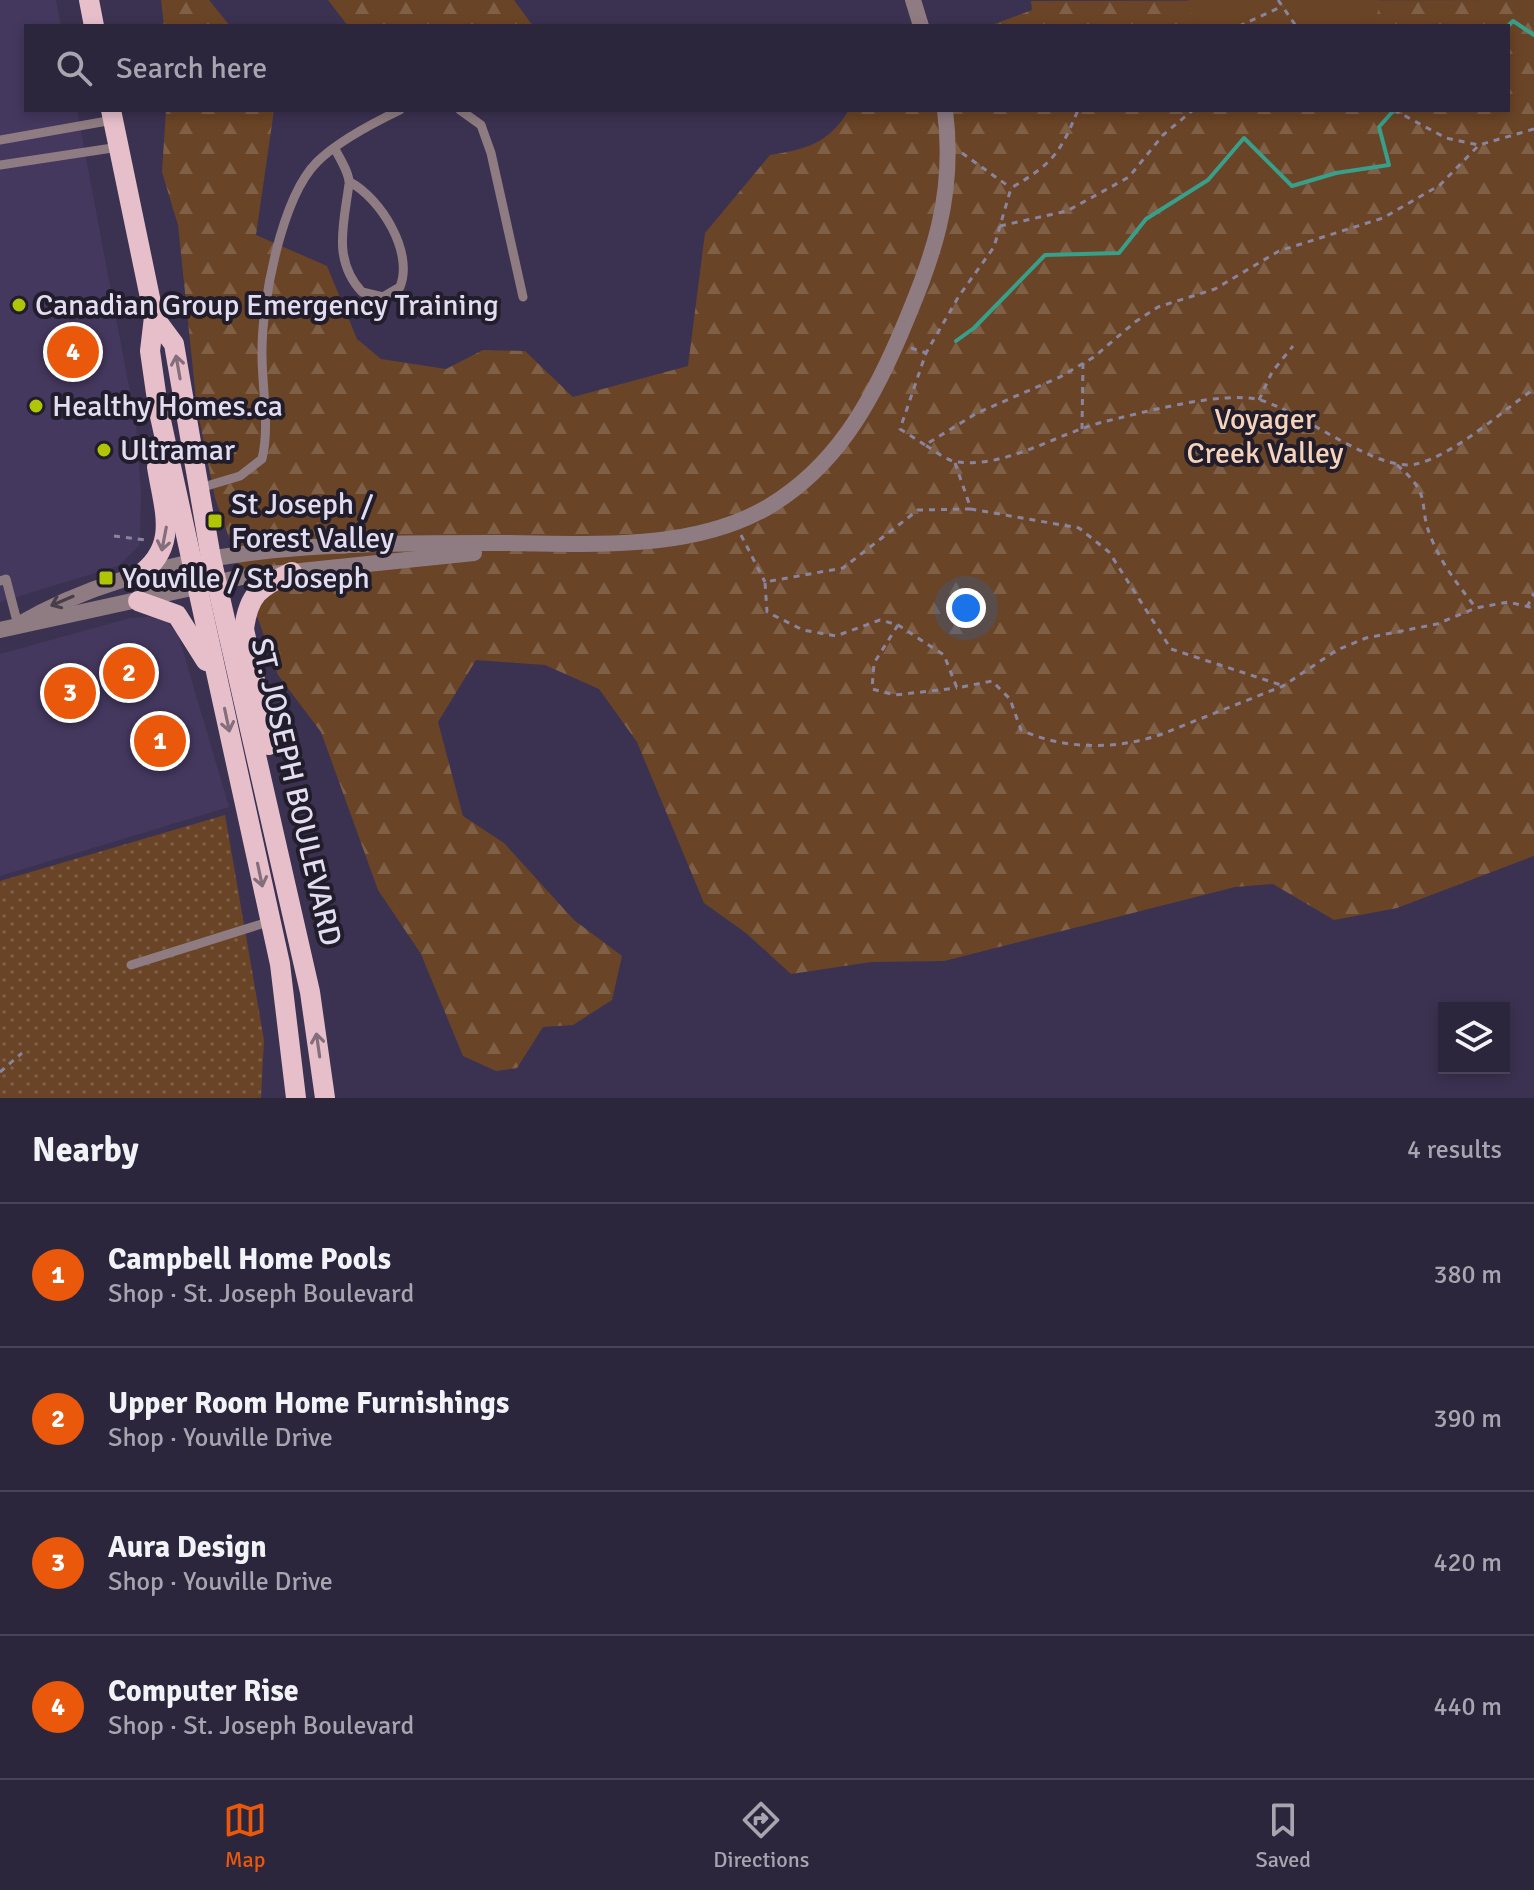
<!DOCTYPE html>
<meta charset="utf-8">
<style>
:root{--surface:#2c263d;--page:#383248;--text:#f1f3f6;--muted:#a6a5b0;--line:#484357;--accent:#ea580c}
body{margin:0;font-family:Signika,sans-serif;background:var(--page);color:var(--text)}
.controls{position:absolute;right:24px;bottom:24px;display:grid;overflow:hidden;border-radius:0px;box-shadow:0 4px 12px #0003}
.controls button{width:72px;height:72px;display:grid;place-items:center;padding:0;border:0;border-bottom:2px solid var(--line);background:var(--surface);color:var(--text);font:40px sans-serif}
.you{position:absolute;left:966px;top:608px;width:28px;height:28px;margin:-20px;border:6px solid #fff;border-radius:50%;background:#1a73e8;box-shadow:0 0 0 12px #1a73e833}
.badge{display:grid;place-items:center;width:52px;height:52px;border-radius:50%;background:var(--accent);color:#fff;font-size:26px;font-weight:700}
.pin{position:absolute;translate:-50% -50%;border:4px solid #fff;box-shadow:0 2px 8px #0006}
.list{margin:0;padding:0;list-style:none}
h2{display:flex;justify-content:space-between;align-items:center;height:104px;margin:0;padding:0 32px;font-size:34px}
h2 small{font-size:26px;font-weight:400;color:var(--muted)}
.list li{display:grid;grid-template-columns:52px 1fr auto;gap:24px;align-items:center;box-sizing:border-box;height:144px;padding:0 32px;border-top:2px solid var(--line)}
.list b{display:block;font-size:30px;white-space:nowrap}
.list p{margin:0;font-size:26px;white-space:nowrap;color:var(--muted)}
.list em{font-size:26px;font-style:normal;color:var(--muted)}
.icon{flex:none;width:44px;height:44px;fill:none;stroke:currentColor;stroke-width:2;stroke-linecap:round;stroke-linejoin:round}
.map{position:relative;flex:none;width:1534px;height:1098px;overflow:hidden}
.search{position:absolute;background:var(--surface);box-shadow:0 4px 12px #0003;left:24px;right:24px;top:24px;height:88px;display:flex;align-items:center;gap:20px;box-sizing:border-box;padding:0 28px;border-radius:0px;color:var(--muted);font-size:30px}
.sheet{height:680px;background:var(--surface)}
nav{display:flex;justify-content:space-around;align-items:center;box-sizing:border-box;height:112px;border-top:2px solid var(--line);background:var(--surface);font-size:22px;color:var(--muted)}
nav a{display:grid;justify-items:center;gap:4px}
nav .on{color:var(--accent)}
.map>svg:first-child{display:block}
.built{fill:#44385e}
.grass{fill:url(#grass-dots)}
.forest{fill:url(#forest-firs)}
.park{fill:#6a4426}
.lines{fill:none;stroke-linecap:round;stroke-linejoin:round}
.stream{stroke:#389f8b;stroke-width:4}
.path{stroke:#8b849e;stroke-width:3;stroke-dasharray:6 6;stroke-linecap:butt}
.service{stroke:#8f7c82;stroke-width:9}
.tertiary{stroke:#8f7c82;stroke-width:16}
.primary{stroke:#e6bfcb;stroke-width:20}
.oneway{stroke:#846e7b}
.oneway2{stroke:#483e49}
.poi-dot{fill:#afc506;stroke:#211d2b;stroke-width:3}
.labels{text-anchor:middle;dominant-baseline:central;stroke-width:8;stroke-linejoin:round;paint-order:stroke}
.poi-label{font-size:30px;fill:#e2ddf1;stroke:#211d2b;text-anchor:start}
.park-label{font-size:30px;fill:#f6d3ba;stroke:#211d2b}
.street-label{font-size:30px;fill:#e2ddf1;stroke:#211d2b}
</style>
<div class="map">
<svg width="1534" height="1098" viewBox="0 0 1534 1098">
<defs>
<pattern id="grass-dots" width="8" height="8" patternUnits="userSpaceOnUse" patternTransform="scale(2)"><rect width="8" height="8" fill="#6a4426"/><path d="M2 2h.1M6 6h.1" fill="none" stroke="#7f5f46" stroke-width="1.8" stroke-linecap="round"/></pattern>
<pattern id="forest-firs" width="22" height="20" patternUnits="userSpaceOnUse" patternTransform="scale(2)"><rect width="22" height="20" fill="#6a4426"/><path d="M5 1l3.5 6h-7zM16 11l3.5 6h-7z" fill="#7f5f46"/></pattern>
</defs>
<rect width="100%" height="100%" fill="#3b3251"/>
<!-- built -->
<g class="built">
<polygon points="0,0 56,0 61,26 26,26 26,110 77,110 136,424 141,491 140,545 118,566 0,602"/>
<polygon points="160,616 178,634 229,807 0,876 0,654 130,618"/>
</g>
<!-- grass -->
<polygon class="grass" points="225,815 264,1040 261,1098 0,1098 0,881"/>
<!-- forest -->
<g class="forest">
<polygon points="161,0 209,0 230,26 164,26"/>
<polygon points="328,0 514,0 533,26 348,26"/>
<path d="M1534 0V856L1397 908 1334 920 1273 884 1235 887 944 961 871 962 791 974 746 933 704 903 637 742 599 689 545 665 476 660 438 722 463 816 504 843 574 920 622 956 612 1000 573 1025 543 1027 517 1068 496 1071 463 1056 421 954 378 890 321 732 278 675 215 498 197 408 178 225 162 172 166 110H274L256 235 327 266 357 339 381 359 446 369 483 350 525 351 573 397 688 366 705 233 770 155C807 149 828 144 849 110H1508V26H989L1032 10 1031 1Z"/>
</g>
<!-- park -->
<polygon class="park" points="1188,0 1380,0 1377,15 1354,26 1195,26"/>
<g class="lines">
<!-- stream -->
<g class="stream">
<polyline points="1508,26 1513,21 1534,35"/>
<polyline points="956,341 974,328 1045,255 1119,253 1146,219 1208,180 1244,138 1292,186 1336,173 1389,165 1379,127 1394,110"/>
</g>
<!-- path -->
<g class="path">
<polyline points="1278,0 1296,26"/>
<polyline points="1239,26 1283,6"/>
<polyline points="1394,110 1446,138 1479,145"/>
<path d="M1534 129 1479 145 1440 185 1383 218 1279 251 1215 289 1158 307 1135 322 1094 357 1060 377 977 413 925 445C934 450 947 461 957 462 1007 468 1056 434 1103 422 1141 413 1223 390 1260 400 1301 411 1377 473 1416 464 1454 455 1501 412 1534 389"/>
<polyline points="962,153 1011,188"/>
<polyline points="1000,226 1067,211 1129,177 1163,135 1193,110"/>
<polyline points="911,348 926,353"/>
<polyline points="1259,400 1272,372 1293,346"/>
<polyline points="1082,429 1083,363"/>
<path d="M925 445 900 429 926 353 959 296 994 247 1011 188C1052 164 1060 154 1078 110"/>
<polyline points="955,463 971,509 1079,528 1109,552 1171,649 1281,685"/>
<path d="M1397 465C1435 497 1416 504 1432 540 1443 566 1459 586 1476 608"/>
<path d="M971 509 918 510 843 568 765 582 767 612 803 630 836 636 880 620 898 625 944 655 957 688 992 681 1010 699 1021 730C1065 750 1117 750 1162 734L1283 686 1337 650 1366 638 1437 624 1476 608 1508 602 1534 608"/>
<polyline points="741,535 765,582"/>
<polyline points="114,536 146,540"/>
<polyline points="1527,607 1534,593"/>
<polyline points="898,625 874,663 872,689 895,695 957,688"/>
<polyline points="0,1072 22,1053"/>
</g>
<!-- service -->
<g class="service">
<polyline points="460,110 481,125 491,153 523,297"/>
<polyline points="0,140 113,120"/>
<path d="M335 149C340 159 350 174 349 184 344 223 332 260 362 292L383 297 400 287C414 252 381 199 350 182"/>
<polyline points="0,165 119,147"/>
<path d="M200 488 240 476 262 459C270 426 262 388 262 355 261 305 281 198 317 162 337 142 375 122 400 110"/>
<polyline points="0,581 6,579 18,625"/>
<polyline points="131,965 271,921"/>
</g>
<!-- tertiary -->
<g class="tertiary">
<polyline points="913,0 921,26"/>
<path d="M18 625C159 542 337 543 497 543 585 543 689 553 768 507 835 467 870 405 900 335 933 257 956 197 945 110"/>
<polyline points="0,630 242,577 474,553"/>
</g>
<!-- primary -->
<g class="primary">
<polyline points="89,0 94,26"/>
<polyline points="111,110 154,317 150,351 158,407 280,964 296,1098"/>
<polyline points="154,317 174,344 211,558 310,992 325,1098"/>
<path d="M137 577C180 547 164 511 157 467"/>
<polyline points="138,601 177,615 206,661"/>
<path d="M269 745 244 629C249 592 260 588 292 572"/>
</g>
</g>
<!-- one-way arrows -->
<defs><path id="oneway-shaft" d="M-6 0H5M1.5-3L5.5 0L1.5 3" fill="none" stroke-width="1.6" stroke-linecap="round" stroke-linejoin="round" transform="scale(2)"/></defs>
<g class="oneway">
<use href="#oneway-shaft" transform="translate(178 367) rotate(-100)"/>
<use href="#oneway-shaft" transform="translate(164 539) rotate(101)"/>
<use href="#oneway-shaft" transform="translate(227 720) rotate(78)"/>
<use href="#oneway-shaft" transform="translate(260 875) rotate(78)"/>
<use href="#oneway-shaft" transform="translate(318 1045) rotate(-98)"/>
</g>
<use class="oneway2" href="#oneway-shaft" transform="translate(62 601) rotate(157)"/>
<!-- markers -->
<g class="poi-dot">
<circle cx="19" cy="305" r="8"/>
<circle cx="36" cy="406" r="8"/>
<circle cx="104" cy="450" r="8"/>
<rect x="207" y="513" width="16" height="16" rx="4"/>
<rect x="98" y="570" width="16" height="16" rx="4"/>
</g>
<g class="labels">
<!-- poi labels -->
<g class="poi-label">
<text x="35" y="305">Canadian Group Emergency Training</text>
<text x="52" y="406">Healthy Homes.ca</text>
<text x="120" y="450">Ultramar</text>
<text x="231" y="504">St Joseph /<tspan x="231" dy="34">Forest Valley</tspan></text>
<text x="122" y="578">Youville / St Joseph</text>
</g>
<!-- park labels -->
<g class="park-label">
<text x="1265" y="419">Voyager<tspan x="1265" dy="34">Creek Valley</tspan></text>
</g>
<!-- street labels -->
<g class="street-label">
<text transform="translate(296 792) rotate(77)">ST. JOSEPH BOULEVARD</text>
</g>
</g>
</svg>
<div class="controls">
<button><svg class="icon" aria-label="layers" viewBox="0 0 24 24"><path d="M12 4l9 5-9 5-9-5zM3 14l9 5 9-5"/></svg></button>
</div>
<div class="you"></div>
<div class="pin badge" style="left:160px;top:741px">1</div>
<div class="pin badge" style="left:129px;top:673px">2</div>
<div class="pin badge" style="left:70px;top:693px">3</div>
<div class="pin badge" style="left:73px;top:352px">4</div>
<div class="search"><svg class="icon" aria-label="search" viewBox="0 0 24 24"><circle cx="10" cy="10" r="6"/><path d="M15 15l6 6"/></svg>Search here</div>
</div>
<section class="sheet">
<h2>Nearby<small>4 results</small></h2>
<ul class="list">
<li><span class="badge">1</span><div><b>Campbell Home Pools</b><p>Shop · St. Joseph Boulevard</p></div><em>380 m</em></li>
<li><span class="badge">2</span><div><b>Upper Room Home Furnishings</b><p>Shop · Youville Drive</p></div><em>390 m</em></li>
<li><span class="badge">3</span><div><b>Aura Design</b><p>Shop · Youville Drive</p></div><em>420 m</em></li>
<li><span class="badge">4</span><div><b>Computer Rise</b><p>Shop · St. Joseph Boulevard</p></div><em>440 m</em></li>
</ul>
</section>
<nav>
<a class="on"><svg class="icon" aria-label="map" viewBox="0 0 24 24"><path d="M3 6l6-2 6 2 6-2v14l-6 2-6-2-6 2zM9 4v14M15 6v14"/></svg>Map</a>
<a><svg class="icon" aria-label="directions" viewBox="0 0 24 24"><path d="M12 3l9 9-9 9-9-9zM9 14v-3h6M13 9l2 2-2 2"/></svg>Directions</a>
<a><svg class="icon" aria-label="saved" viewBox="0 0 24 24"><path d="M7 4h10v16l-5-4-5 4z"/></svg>Saved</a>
</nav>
